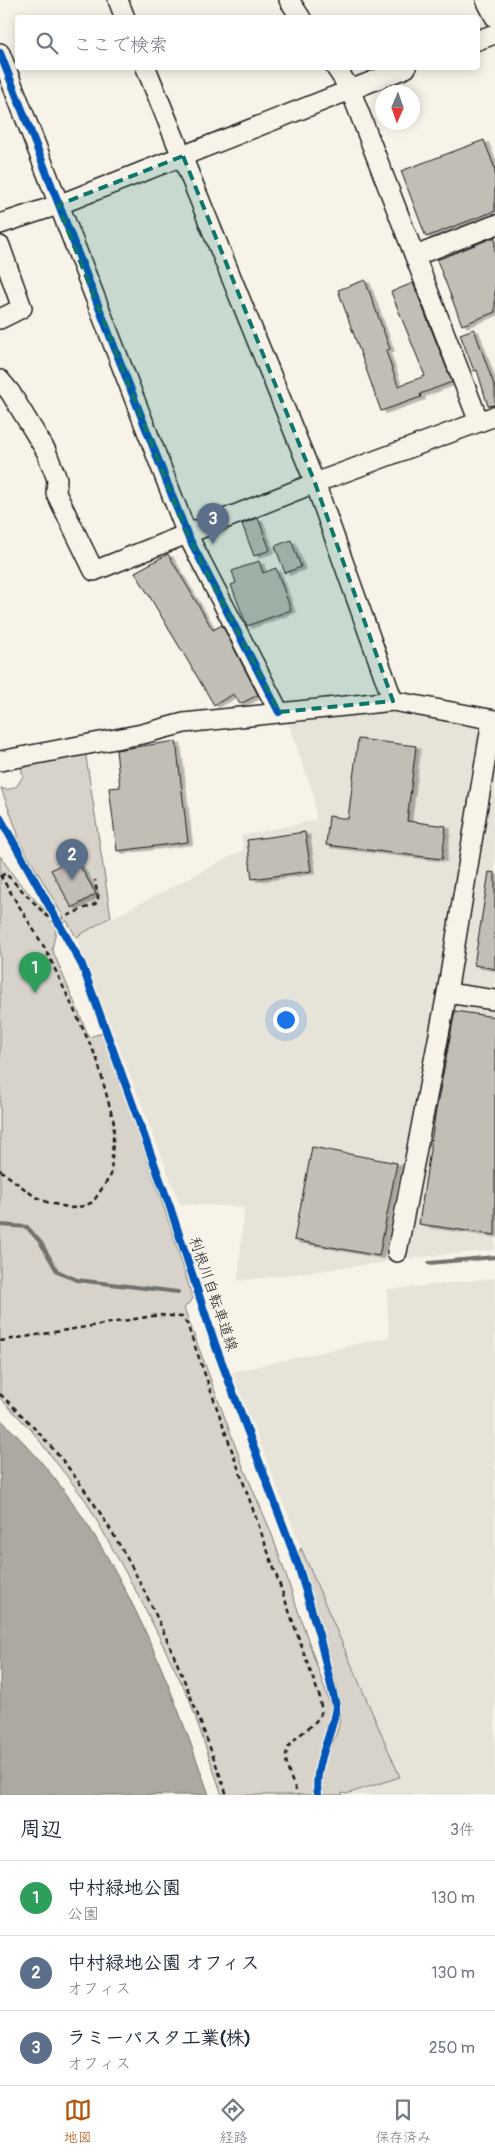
<!DOCTYPE html>
<html lang="ja">
<meta charset="utf-8">
<style>
:root{--surface:#fff;--page:#f6f6f7;--text:#1f2937;--muted:#747a83;--line:#e0e1e3;--accent:#b45309}
body{margin:0;font-family:Pangolin,"Klee One",sans-serif;background:var(--page);color:var(--text)}
.compass{position:absolute;left:375px;top:85px;width:45px;height:45px;border-radius:50%;background:var(--surface);box-shadow:0 2px 12px #0003;rotate:182deg}
.you{position:absolute;left:285px;top:1019px;width:18px;height:18px;margin:-12px;border:4px solid #fff;border-radius:50%;background:#1a73e8;box-shadow:0 0 0 8px #1a73e833}
.badge{display:grid;place-items:center;width:32px;height:32px;border-radius:50%;background:var(--accent);color:#fff;font-size:16px;font-weight:700}
.pin{position:absolute;translate:-50% -41px;filter:drop-shadow(0 1px 2px #0008)}
.pin::after{content:'';position:absolute;top:26px;width:18px;height:15px;background:inherit;clip-path:polygon(0 0,100% 0,50% 100%)}
.list{margin:0;padding:0;list-style:none}
h2{display:flex;justify-content:space-between;align-items:center;height:65px;margin:0;padding:0 20px;font-size:21px}
h2 small{font-size:16px;font-weight:400;color:var(--muted)}
.list li{display:grid;grid-template-columns:32px 1fr auto;gap:15px;align-items:center;box-sizing:border-box;height:75px;padding:0 20px;border-top:1px solid var(--line)}
.list b{display:block;font-size:19px;white-space:nowrap}
.list p{margin:0;font-size:16px;white-space:nowrap;color:var(--muted)}
.list em{font-size:16px;font-style:normal;color:var(--muted)}
.icon{flex:none;width:28px;height:28px;fill:none;stroke:currentColor;stroke-width:2;stroke-linecap:round;stroke-linejoin:round}
.map{position:relative;flex:none;width:495px;height:1795px;overflow:hidden}
.search{position:absolute;background:var(--surface);box-shadow:0 2px 12px #0003;left:15px;right:15px;top:15px;height:55px;display:flex;align-items:center;gap:12px;box-sizing:border-box;padding:0 18px;border-radius:5px;color:var(--muted);font-size:19px}
.sheet{height:290px;background:var(--surface)}
nav{display:flex;justify-content:space-around;align-items:center;box-sizing:border-box;height:70px;border-top:1px solid var(--line);background:var(--surface);font-size:14px;color:var(--muted)}
nav a{display:grid;justify-items:center;gap:2px}
nav .on{color:var(--accent)}
.map>svg:first-child{display:block}
.built{fill:#e6e3d9}
.green{fill:#d7d3cb;stroke:#7a7874}
.water{fill:#aca9a2;stroke:#72716c}
.lines{fill:none;stroke-linecap:round;stroke-linejoin:round}
.stream{stroke:#72716c;stroke-width:4}
.building{fill:#c0beb5;stroke:#1c1c1c;filter:url(#shadow)}
.minor-casing{stroke:#1c1c1c;stroke-width:22}
.path{stroke:#1c1c1c;stroke-width:2.5;stroke-dasharray:5 4;stroke-linecap:butt}
.minor{stroke:#f7f3e8;stroke-width:19}
.cycleway-casing{stroke:#f7f3e8;stroke-width:11}
.cycleway{stroke:#0057b8;stroke-width:8}
.marked{fill:#0f766e;fill-opacity:0.2;stroke:#0f766e;stroke-width:4;stroke-dasharray:10 6;stroke-linejoin:round}
.labels{text-anchor:middle;dominant-baseline:central;stroke-width:4;stroke-linejoin:round;paint-order:stroke}
.street-label{font-size:15px;fill:#1c1c1c;stroke:#f7f3e8}
</style>
<div class="map">
<svg width="495" height="1795" viewBox="0 0 495 1795">
<defs>
<filter id="shadow"><feDropShadow dx="4.5" dy="2.5" stdDeviation="0" flood-color="#0004"/></filter>
</defs>
<rect width="100%" height="100%" fill="#f7f3e8"/>
<filter id="ink" filterUnits="userSpaceOnUse"><feTurbulence type="fractalNoise" baseFrequency=".02" numOctaves="2"/><feDisplacementMap in="SourceGraphic" scale="10" xChannelSelector="R" yChannelSelector="G"/><feConvolveMatrix kernelMatrix="1 2 1 2 8 2 1 2 1" color-interpolation-filters="sRGB"/></filter>
<g filter="url(#ink)">
<!-- built -->
<g class="built">
<polygon points="391,707 495,726 495,1250 402,1259 381,1263 238,1281 244,1207 180,1204 76,937 243,850 241,836 316,820 314,796 286,717"/>
<polygon points="495,1278 495,1795 346,1795 400,1776 301,1548 232,1372 389,1337 387,1290"/>
</g>
<!-- green -->
<g class="green">
<polygon points="85,751 111,917 76,937 67,921 57,926 52,949 89,1037 103,1033 172,1231 193,1299 184,1308 242,1464 271,1532 328,1698 333,1713 333,1723 314,1770 313,1786 316,1795 222,1795 189,1698 142,1602 86,1501 32,1431 0,1398 0,856 16,879 53,919 63,916 18,839 18,834 1,788 7,790 17,786 23,776 20,763"/>
<path d="M301 1548 400 1777 346 1794 342 1793V1795H322C314 1760 339 1745 340 1715 341 1693 332 1669 325 1648 316 1616 306 1584 299 1552Z"/>
</g>
<!-- water -->
<path class="water" d="M0 1419C107 1518 162 1660 209 1795H0Z"/>
<g class="lines">
<!-- stream -->
<g class="stream">
<polyline points="0,1225 27,1227 41,1243 57,1271 77,1280 178,1292"/>
<polyline points="429,1263 495,1257"/>
</g>
</g>
<!-- building -->
<g class="building">
<polygon points="484,140 495,169 495,211 426,237 401,171"/>
<polygon points="495,237 495,312 462,325 437,260"/>
<polygon points="365,280 390,349 386,351 398,386 425,376 391,292 413,283 452,382 420,394 421,397 381,411 338,290"/>
<polygon points="474,329 495,388 495,405 488,406 477,370 474,371 460,334"/>
<polygon points="258,518 270,550 254,556 242,524"/>
<polygon points="291,540 301,567 285,573 275,546"/>
<polygon points="168,554 213,630 222,625 258,695 240,704 234,694 214,705 135,572"/>
<polygon points="259,561 263,573 276,568 291,610 247,626 231,585 236,583 232,571"/>
<polygon points="358,739 416,746 407,821 446,826 442,859 326,845 329,816 348,819"/>
<polygon points="176,741 188,842 117,851 109,788 120,787 116,750"/>
<polygon points="305,832 311,871 252,879 247,840"/>
<polygon points="75,857 96,894 72,908 51,870"/>
<polygon points="489,872 495,873 495,969 474,965"/>
<polygon points="455,1011 495,1017 495,1235 419,1224 435,1116"/>
<polygon points="312,1147 397,1163 379,1256 294,1240"/>
</g>
<g class="lines">
<!-- minor casing -->
<g class="minor-casing">
<g id="minor">
<polyline points="118,0 125,18"/>
<polyline points="289,0 301,18"/>
<polyline points="486,0 495,17"/>
<polyline points="478,40 495,34"/>
<polyline points="0,53 187,534 279,712"/>
<polyline points="146,68 315,483 393,701"/>
<polyline points="336,68 350,89 479,422"/>
<polyline points="0,224 58,205 406,68"/>
<polyline points="0,246 22,308 0,319"/>
<polyline points="415,256 495,225"/>
<polyline points="0,380 10,392 46,451 57,479 56,493 94,571 315,483 495,416"/>
<polyline points="0,761 142,734 184,723 393,701 495,720"/>
<polyline points="447,993 495,1000"/>
<polyline points="397,1252 447,993 492,720"/>
</g>
</g>
<!-- path -->
<g class="path">
<polyline points="0,875 46,950 97,1059 114,1123 111,1175 93,1202 84,1206 72,1208 49,1203 34,1196 0,1170"/>
<polyline points="1,877 5,873 53,922 97,903 98,898 95,880"/>
<path d="M0 1341 159 1315 182 1317 187 1324 320 1698C320 1703 322 1709 321 1713 314 1730 285 1738 286 1758 287 1771 293 1783 298 1795"/>
<path d="M0 1394C27 1420 54 1447 76 1478 146 1573 188 1685 227 1795"/>
</g>
<!-- minor -->
<use href="#minor" class="minor"/>
<!-- cycleway casing -->
<g class="cycleway-casing">
<g id="cycleway">
<polyline points="0,53 187,534 279,712"/>
<path d="M0 818 82 965 170 1207 216 1347 298 1565 319 1635 336 1706C333 1736 313 1764 318 1795"/>
</g>
</g>
<!-- cycleway -->
<use href="#cycleway" class="cycleway"/>
</g>
</g>
<!-- marked area -->
<path class="marked" d="M183 156 315 483 393 701 279 712 187 534 58 205Z"/>
<g class="labels">
<!-- street labels -->
<g class="street-label">
<text transform="translate(213 1294) rotate(71)">利根川自転車道線</text>
</g>
</g>
</svg>
<svg class="compass" viewBox="-18 -18 36 36"><path d="M0-13l5 13h-10z" fill="#e53935"/><path d="M0 13l5-13h-10z" fill="#747a83"/></svg>
<div class="you"></div>
<div class="pin badge" style="left:35px;top:993px;background:#2e9e5b">1</div>
<div class="pin badge" style="left:72px;top:880px;background:#5c6f8a">2</div>
<div class="pin badge" style="left:213px;top:544px;background:#5c6f8a">3</div>
<div class="search"><svg class="icon" aria-label="search" viewBox="0 0 24 24"><circle cx="10" cy="10" r="6"/><path d="M15 15l6 6"/></svg>ここで検索</div>
</div>
<section class="sheet">
<h2>周辺<small>3件</small></h2>
<ul class="list">
<li><span class="badge" style="background:#2e9e5b">1</span><div><b>中村緑地公園</b><p>公園</p></div><em>130 m</em></li>
<li><span class="badge" style="background:#5c6f8a">2</span><div><b>中村緑地公園 オフィス</b><p>オフィス</p></div><em>130 m</em></li>
<li><span class="badge" style="background:#5c6f8a">3</span><div><b>ラミーパスタ工業(株)</b><p>オフィス</p></div><em>250 m</em></li>
</ul>
</section>
<nav>
<a class="on"><svg class="icon" aria-label="map" viewBox="0 0 24 24"><path d="M3 6l6-2 6 2 6-2v14l-6 2-6-2-6 2zM9 4v14M15 6v14"/></svg>地図</a>
<a><svg class="icon" aria-label="directions" viewBox="0 0 24 24"><path d="M12 3l9 9-9 9-9-9zM9 14v-3h6M13 9l2 2-2 2"/></svg>経路</a>
<a><svg class="icon" aria-label="saved" viewBox="0 0 24 24"><path d="M7 4h10v16l-5-4-5 4z"/></svg>保存済み</a>
</nav>
